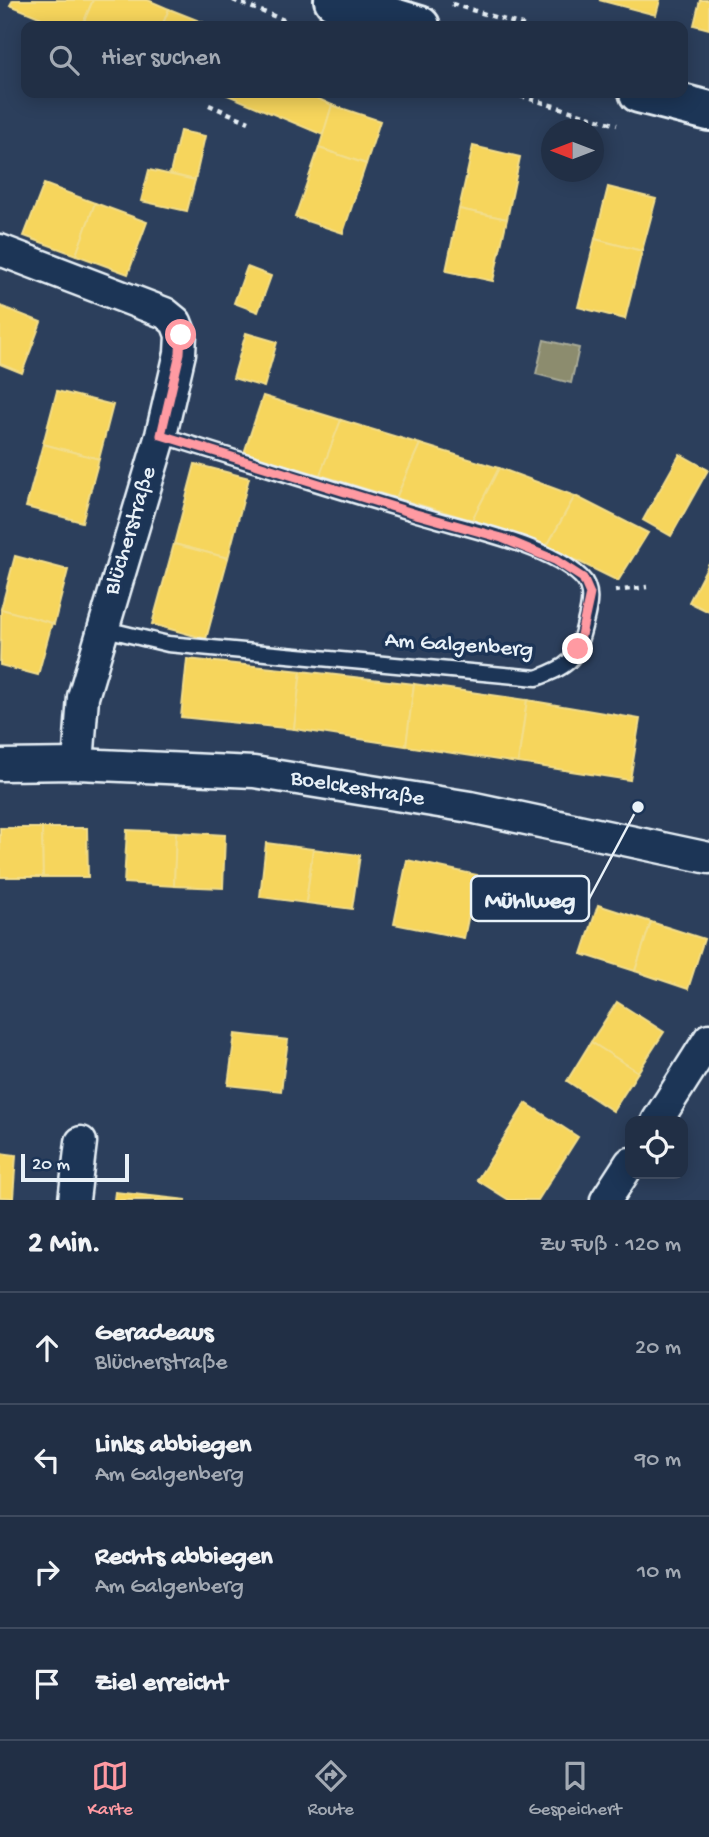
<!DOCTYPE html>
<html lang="de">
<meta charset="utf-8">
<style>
:root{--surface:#212f45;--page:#2d3b50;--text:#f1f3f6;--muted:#a2a9b3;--line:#3e4a5e;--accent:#ff9aa2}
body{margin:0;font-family:"Gochi Hand",sans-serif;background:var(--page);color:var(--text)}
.controls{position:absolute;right:21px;bottom:21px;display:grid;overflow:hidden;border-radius:14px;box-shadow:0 4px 18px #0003}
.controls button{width:63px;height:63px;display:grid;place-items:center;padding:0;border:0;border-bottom:2px solid var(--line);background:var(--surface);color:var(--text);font:35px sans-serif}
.compass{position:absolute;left:541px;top:119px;width:63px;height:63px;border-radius:50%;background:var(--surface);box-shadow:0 4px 18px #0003;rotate:270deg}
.scale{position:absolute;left:21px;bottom:18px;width:108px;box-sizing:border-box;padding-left:7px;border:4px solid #e8f1f8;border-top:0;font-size:19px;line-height:24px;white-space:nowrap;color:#e8f1f8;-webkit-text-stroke:5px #1d3557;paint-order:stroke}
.stop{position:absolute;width:21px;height:21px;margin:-16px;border:5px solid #ff9aa2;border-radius:50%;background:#fff}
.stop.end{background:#ff9aa2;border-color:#fff;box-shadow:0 2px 7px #0008}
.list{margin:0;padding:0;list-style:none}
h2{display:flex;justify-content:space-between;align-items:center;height:91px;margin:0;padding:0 28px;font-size:30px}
h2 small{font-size:23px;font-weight:400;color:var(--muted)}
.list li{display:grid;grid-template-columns:46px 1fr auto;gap:21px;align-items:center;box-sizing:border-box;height:112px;padding:0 28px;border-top:2px solid var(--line)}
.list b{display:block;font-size:26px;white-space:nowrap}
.list p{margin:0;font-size:23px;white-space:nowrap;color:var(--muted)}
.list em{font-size:23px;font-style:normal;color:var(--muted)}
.icon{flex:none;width:38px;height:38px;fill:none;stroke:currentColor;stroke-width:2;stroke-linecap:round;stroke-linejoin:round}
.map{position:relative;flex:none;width:709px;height:1200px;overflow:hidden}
.search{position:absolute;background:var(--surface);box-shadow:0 4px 18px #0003;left:21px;right:21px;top:21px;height:77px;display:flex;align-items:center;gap:18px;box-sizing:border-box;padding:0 24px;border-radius:14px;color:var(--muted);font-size:26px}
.sheet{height:539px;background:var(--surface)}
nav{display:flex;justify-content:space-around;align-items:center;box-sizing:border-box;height:98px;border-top:2px solid var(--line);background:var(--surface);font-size:19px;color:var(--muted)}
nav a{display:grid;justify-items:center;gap:4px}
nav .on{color:var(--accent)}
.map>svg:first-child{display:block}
.homes{fill:#f6d55c;stroke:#f2dd8b;stroke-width:2}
.industry{fill:#8c8c6e;stroke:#a8aa97;stroke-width:2}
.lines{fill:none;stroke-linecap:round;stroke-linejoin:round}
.lane-casing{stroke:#e8f1f8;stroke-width:19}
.street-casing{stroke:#e8f1f8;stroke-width:35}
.secondary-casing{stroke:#e8f1f8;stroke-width:44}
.path{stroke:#e8f1f8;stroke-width:4.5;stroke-dasharray:5 5;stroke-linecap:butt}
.lane{stroke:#1d3557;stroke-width:14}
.street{stroke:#1d3557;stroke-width:30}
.secondary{stroke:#1d3557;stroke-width:38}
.route{stroke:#ff9aa2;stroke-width:9}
.labels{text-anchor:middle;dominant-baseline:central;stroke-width:7;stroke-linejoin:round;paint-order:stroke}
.street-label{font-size:23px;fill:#e8f1f8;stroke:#1d3557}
.leader{fill:none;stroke:#e8f1f8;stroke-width:2.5}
.callout-dot{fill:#e8f1f8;stroke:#1d3557;stroke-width:2.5}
.callout{fill:#1d3557;stroke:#e8f1f8;stroke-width:2.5}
.callout-label{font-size:24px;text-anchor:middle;font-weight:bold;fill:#e8f1f8}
</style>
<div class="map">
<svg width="709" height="1200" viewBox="0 0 709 1200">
<rect width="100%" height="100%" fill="#2c3f5c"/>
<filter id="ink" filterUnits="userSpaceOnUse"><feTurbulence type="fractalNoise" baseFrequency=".0143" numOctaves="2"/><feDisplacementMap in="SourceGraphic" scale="14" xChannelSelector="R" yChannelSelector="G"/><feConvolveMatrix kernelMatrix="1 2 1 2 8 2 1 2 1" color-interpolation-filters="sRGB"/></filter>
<g filter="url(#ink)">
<!-- homes -->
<g class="homes">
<polygon points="13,0 93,0 82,26 61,26 10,5"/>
<polygon points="93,0 148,0 169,9 162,26 82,26"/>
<polygon points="599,0 660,0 656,15"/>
<polygon points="700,0 709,0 709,29 694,25"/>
<polygon points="169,9 212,26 162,26"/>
<polygon points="223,93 306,93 332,105 323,135"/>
<polygon points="332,105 380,121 366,164 319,148"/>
<polygon points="180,131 205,136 195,180 170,174"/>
<polygon points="473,146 520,157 507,219 459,209"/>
<polygon points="319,148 366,164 343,233 295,217"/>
<polygon points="149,170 195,180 187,211 141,201"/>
<polygon points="44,184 95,203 76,255 24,236"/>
<polygon points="608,187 656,199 642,251 595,239"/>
<polygon points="95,203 147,222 128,274 76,255"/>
<polygon points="459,209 507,219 493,281 446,271"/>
<polygon points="595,239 642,251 625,319 578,307"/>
<polygon points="247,267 271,276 258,312 234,303"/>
<polygon points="0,306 41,322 22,373 0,364"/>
<polygon points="246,333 277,342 264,387 233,378"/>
<polygon points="57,391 113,405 99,459 43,444"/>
<polygon points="263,396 341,420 320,475 244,453"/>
<polygon points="341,420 420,444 396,498 320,475"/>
<polygon points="43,444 99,459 82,522 26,507"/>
<polygon points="420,444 499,468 472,520 396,498"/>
<polygon points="680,454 708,470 671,536 643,520"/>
<polygon points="195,464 249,478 228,558 174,544"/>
<polygon points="499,468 575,496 547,546 472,520"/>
<polygon points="575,496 648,533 618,581 547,546"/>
<polygon points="174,544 228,558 206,639 152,624"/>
<polygon points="15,556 68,570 54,624 1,609"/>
<polygon points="709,563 709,612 689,602"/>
<polygon points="1,609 52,623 38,675 0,665"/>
<polygon points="187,659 301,671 294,729 181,717"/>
<polygon points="301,671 414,684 406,746 294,729"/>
<polygon points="414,684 527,700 518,763 406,746"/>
<polygon points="527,700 640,719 630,780 518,763"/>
<polygon points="0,828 42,828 43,877 0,877"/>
<polygon points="42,828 87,828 88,877 43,877"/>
<polygon points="127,830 176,832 174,886 124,883"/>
<polygon points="176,832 225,835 223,888 174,886"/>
<polygon points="266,843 313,849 306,903 260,897"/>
<polygon points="313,849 360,855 352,909 306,903"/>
<polygon points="407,860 477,875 464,938 394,924"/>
<polygon points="598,905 651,922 635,971 582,954"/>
<polygon points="651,922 704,939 688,989 635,971"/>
<polygon points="617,1002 664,1032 638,1072 591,1042"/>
<polygon points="235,1034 288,1040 281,1091 228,1085"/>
<polygon points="591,1042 638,1072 613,1111 567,1081"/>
<polygon points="526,1103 578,1137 538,1200 509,1200 477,1180"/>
<polygon points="0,1153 16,1155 13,1198 0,1197"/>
<polygon points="115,1192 187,1200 114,1200"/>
</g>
<!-- industry -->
<polygon class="industry" points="544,340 579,348 571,383 536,374"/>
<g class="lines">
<!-- lane casing -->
<g class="lane-casing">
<path id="lane" d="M101 628 168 644 537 678C570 665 575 662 584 627 588 611 595 590 581 577 546 543 461 528 414 513 329 488 245 461 161 435"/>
</g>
<!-- street casing -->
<g class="street-casing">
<g id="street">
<polyline points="0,250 165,313 176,322 181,335 180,353 161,435 83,697 78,764"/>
<path id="s1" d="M0 765 78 764 254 772 470 807 709 858"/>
<polyline points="657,1121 709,1039"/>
<polyline points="74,1200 81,1142"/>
<polyline points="606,1200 630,1163"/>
</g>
</g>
<!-- secondary casing -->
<g class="secondary-casing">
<g id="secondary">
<polyline points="334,0 420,26"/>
<polyline points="639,93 709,111"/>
</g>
</g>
<!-- path -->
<g class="path">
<polyline points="233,0 299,26"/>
<polyline points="452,4 525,26"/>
<polyline points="511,93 617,125"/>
<polyline points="209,105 249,122"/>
<polyline points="615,591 647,587"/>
</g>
<!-- lane -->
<use href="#lane" class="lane"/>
<!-- street -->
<use href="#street" class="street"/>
<!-- secondary -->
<use href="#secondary" class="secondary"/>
</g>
</g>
<g class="lines" filter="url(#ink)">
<!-- route -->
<polyline class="route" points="181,335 180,353 161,435 416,514 502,538 555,560 583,578 590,594 578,649"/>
</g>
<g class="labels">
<!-- street labels -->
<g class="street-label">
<text transform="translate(131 531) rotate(-73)">Blücherstraße</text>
<text transform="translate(459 646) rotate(4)">Am Galgenberg</text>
<text stroke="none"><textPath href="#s1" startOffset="359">Boelckestraße</textPath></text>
</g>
</g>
<!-- callouts -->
<path class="leader" d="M638 807L589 899"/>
<circle class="callout-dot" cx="638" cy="807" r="7"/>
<rect class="callout" x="471" y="876" width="118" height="45" rx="7"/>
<g class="callout-label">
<text x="530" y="907">Mühlweg</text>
</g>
</svg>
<div class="controls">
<button><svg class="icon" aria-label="locate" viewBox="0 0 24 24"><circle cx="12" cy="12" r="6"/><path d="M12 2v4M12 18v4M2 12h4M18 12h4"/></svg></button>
</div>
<svg class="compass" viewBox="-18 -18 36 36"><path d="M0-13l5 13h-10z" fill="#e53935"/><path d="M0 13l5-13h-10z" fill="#a2a9b3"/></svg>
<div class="scale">20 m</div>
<div class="stop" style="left:181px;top:335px"></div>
<div class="stop end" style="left:578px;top:649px"></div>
<div class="search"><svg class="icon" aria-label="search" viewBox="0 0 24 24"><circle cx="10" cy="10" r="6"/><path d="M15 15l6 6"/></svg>Hier suchen</div>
</div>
<section class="sheet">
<h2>2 Min.<small>Zu Fuß · 120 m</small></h2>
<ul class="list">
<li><svg class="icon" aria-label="ahead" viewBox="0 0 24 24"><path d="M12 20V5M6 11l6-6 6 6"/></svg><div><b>Geradeaus</b><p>Blücherstraße</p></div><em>20 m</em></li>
<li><svg class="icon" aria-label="left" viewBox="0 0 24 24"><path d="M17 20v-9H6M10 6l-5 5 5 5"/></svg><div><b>Links abbiegen</b><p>Am Galgenberg</p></div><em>90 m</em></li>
<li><svg class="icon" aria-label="right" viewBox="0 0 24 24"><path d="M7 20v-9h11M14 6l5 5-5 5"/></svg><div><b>Rechts abbiegen</b><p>Am Galgenberg</p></div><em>10 m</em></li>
<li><svg class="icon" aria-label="arrive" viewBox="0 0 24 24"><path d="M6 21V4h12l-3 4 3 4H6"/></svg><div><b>Ziel erreicht</b></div></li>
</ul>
</section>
<nav>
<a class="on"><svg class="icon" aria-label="map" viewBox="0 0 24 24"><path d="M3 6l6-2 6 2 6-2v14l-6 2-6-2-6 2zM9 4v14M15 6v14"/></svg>Karte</a>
<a><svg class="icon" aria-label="directions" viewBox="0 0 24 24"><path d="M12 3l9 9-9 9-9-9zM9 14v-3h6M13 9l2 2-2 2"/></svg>Route</a>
<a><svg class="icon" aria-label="saved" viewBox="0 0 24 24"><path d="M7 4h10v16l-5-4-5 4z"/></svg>Gespeichert</a>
</nav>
